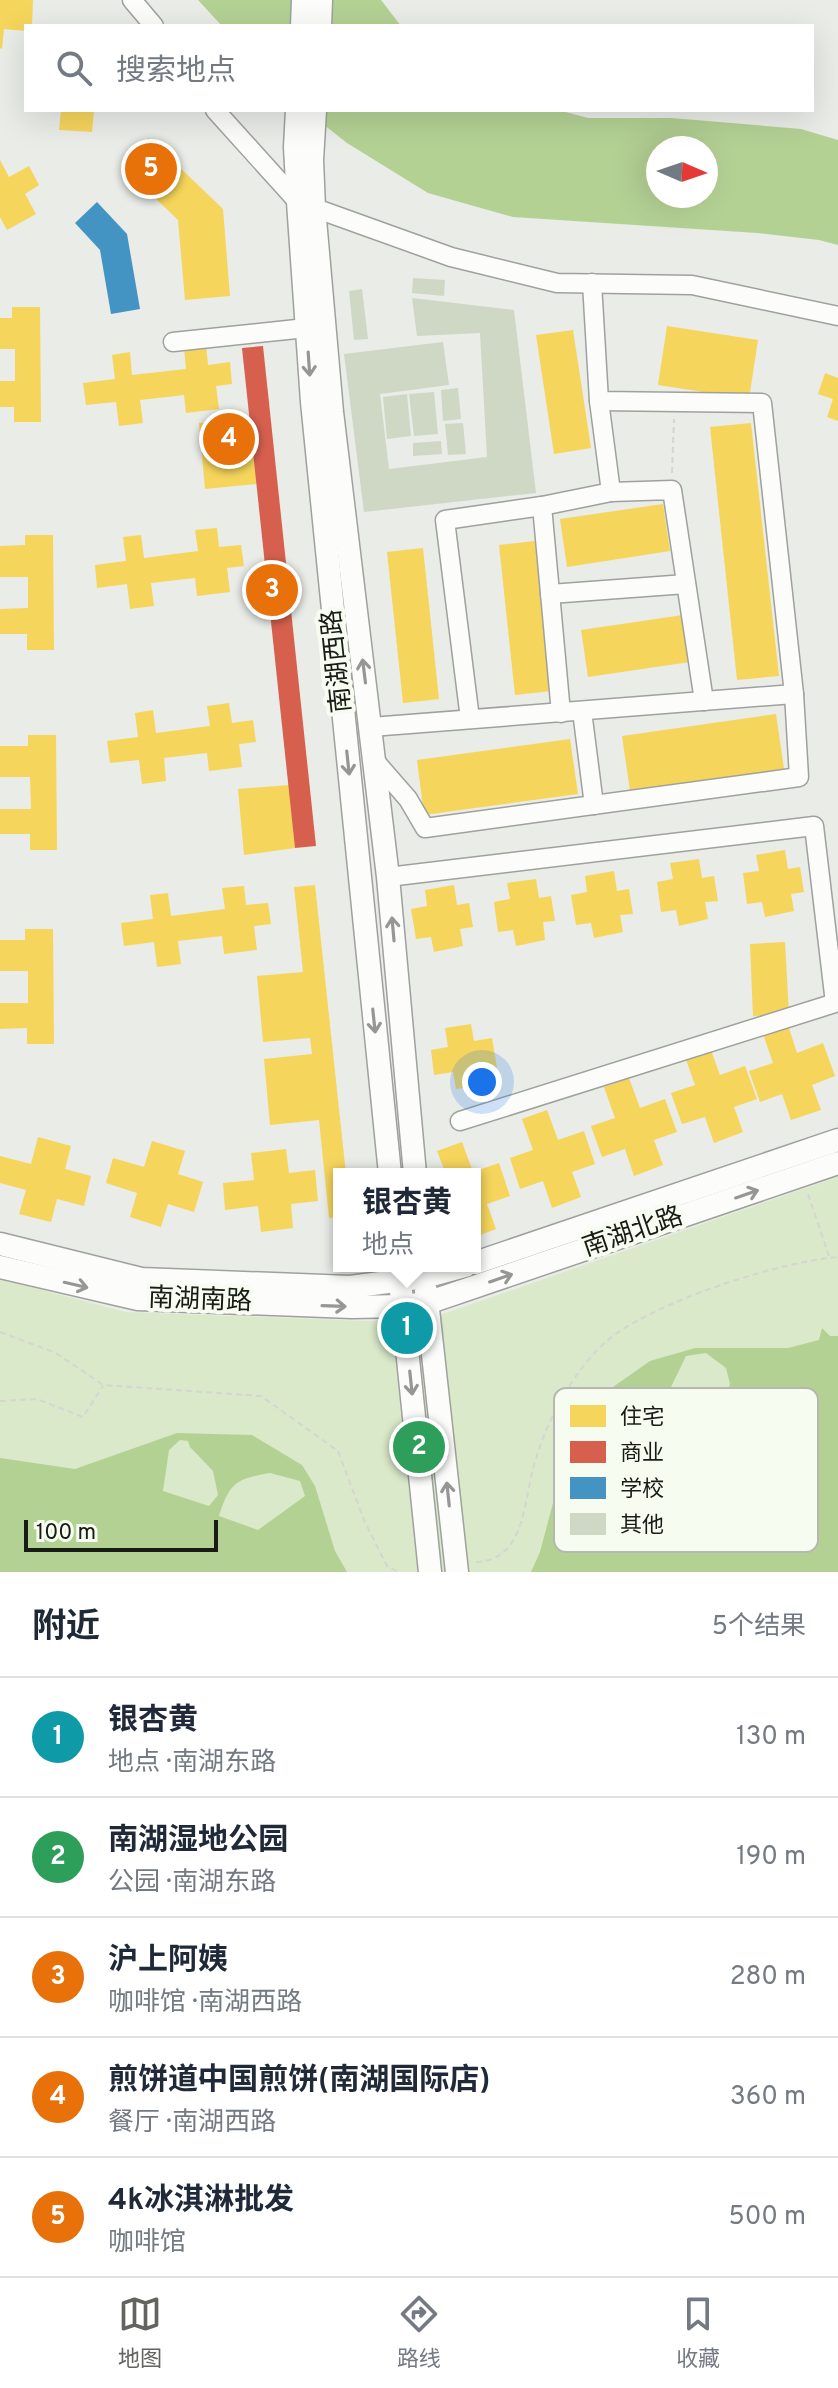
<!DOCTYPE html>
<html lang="zh">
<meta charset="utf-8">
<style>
:root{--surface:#fff;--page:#f2f2f3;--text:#1f2937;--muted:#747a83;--line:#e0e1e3;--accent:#626460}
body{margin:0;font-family:Overpass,"Noto Sans SC",sans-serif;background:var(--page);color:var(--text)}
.compass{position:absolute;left:646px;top:136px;width:72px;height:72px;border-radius:50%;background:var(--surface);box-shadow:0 8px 32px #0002;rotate:92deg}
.scale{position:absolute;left:24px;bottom:20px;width:194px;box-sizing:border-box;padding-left:8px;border:4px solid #191b17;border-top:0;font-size:22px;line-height:28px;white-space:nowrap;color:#191b17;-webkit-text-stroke:6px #f7fcf1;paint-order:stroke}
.you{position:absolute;left:482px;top:1082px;width:28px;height:28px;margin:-20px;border:6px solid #fff;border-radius:50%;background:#1a73e8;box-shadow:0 0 0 12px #1a73e833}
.badge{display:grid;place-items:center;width:52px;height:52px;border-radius:50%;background:var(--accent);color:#fff;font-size:26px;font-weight:700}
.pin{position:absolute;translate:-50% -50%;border:4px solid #fff;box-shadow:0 2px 8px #0006}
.popup{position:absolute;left:333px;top:1168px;width:148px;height:104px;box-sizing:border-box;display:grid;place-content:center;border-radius:0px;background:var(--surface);filter:drop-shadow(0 2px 6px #0005);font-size:26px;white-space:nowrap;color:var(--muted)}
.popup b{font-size:30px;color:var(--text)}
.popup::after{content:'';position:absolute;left:50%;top:100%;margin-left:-16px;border:16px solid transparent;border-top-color:var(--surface)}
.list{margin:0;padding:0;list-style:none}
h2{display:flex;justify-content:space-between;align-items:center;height:104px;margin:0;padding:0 32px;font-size:34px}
h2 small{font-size:26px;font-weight:400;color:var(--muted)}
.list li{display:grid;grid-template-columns:52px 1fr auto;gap:24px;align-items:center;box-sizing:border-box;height:120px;padding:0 32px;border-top:2px solid var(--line)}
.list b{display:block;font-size:30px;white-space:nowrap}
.list p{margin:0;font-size:26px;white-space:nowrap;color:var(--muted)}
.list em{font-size:26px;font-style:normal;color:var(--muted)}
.icon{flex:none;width:44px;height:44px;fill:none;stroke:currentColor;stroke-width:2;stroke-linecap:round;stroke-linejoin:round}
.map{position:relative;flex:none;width:838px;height:1572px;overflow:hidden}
.search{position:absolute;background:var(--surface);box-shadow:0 8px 32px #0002;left:24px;right:24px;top:24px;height:88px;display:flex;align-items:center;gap:20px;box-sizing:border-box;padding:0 28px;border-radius:0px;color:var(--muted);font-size:30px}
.sheet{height:704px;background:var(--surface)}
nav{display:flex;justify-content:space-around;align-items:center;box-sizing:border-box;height:112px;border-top:2px solid var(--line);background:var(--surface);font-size:22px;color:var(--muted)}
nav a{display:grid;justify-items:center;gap:4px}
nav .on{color:var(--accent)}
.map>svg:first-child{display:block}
.green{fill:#d9e9c9}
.water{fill:#b4d194;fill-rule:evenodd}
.homes{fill:#f6d55c}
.shops{fill:#d6604d}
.schools{fill:#4393c3}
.building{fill:#cfd8c5}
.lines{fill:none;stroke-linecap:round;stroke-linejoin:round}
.minor-casing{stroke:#9fa19d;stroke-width:21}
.major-casing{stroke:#9fa19d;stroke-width:25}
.path{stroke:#d5d5d3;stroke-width:2;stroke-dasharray:6 4;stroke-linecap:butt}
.minor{stroke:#fcfcfb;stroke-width:18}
.major{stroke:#fcfcfb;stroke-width:22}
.oneway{stroke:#969794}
.labels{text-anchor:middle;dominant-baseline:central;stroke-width:8;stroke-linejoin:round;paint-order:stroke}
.street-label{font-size:26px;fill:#191b17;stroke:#f7fcf1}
.key{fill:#f7fcf1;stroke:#b4b8b0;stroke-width:2}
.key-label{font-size:22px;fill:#191b17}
</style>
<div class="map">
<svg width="838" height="1572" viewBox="0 0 838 1572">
<rect width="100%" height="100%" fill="#e9ece7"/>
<!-- green -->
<polygon class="green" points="838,1177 838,1572 0,1572 0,1279 125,1312 417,1323"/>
<!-- water -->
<g class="water">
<polygon points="198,0 381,0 401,26 222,26"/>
<path d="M305 110H558L588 118H671L801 129 838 140V245L819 240 757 233 513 217 428 193 347 143ZM658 148H706V196H658Z"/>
<path d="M822 1328 830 1336H838V1572H531L540 1552 570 1439 593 1401 650 1361 695 1348H788L819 1340ZM706 1353 726 1368 730 1384 712 1447 692 1460 646 1443 642 1438 634 1443 618 1468 577 1452 590 1429 613 1421 635 1433 649 1404 671 1387 686 1356Z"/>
<path d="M177 1433 252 1435 302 1465 315 1486 335 1551 347 1572H0V1458L75 1469ZM180 1440 188 1441 190 1447 213 1471 218 1495 209 1506 163 1491 169 1450ZM270 1473 300 1481 305 1496 258 1530 219 1516C230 1482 236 1479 270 1473Z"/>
</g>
<!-- homes -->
<g class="homes">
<polygon points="0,0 33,0 32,26 26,26 26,31 4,29 2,49 0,48"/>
<polygon points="61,110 94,110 92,132 59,130"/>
<polygon points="149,138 223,209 230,296 185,300 178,220 122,166"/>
<polygon points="0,160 9,177 29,166 39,185 25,194 36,214 7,230 0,217"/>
<polygon points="12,307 40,307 41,422 14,422 14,407 0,407 0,381 15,381 15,349 0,349 0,318 12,318"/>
<polygon points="667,326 758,340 749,399 658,385"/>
<polygon points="573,330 591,448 554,454 536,335"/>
<polygon points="206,345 208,365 230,362 232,384 216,386 219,409 186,413 184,395 140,400 143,423 119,426 116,402 86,405 83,383 115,379 112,355 130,352 132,375 186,369 184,348"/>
<polygon points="825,373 838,378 838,421 827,417 833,399 818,394"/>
<polygon points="250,418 257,484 205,489 199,423"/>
<polygon points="751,423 779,676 737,680 710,427"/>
<polygon points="663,504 670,551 567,567 560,519"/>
<polygon points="217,528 219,547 241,545 244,566 227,568 230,592 197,596 195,578 151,583 154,606 130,609 127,584 97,588 95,565 126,561 123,537 141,535 144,558 198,551 195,530"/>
<polygon points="25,535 53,535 54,650 27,650 27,634 0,634 0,609 28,608 28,577 0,577 0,546 25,545"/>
<polygon points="535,541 551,691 515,695 499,545"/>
<polygon points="423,548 439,699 403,703 387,552"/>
<polygon points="683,615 690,662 588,677 581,630"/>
<polygon points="229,703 232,723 253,720 256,742 239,744 242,767 209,771 207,753 164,758 166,781 142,784 139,760 110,763 107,741 138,737 135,713 153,710 156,733 210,726 207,706"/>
<polygon points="776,714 784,769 630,791 622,736"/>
<polygon points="28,735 56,735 57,850 30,850 30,834 0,834 0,809 31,809 30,777 0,777 0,746 28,746"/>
<polygon points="570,739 578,794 424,815 417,760"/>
<polygon points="289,785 295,848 244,855 238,789"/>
<polygon points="785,850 788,869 800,867 804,892 791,894 794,911 765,917 762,902 747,904 743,873 759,871 756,855"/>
<polygon points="699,859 702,878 714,876 718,901 705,902 708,919 679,926 676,910 661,912 657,882 673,879 670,863"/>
<polygon points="614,871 617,891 629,889 633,914 620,915 623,932 594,938 591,923 576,925 571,895 587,892 585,876"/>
<polygon points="536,879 539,898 551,896 555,921 543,922 545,940 516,946 513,930 498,932 494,902 510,899 507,883"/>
<polygon points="315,885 346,1174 339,1174 339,1217 329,1218 319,1120 270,1125 264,1059 312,1054 310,1038 263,1042 257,976 303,972 294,887"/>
<polygon points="454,885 457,905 469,903 473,927 460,929 463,946 434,952 431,937 416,939 411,909 427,906 425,890"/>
<polygon points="244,886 246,905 268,903 271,924 254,926 257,950 224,954 222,936 178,941 181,964 157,967 154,942 124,946 121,923 153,919 150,895 168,893 171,916 225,909 222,888"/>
<polygon points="25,929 53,929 54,1044 27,1044 27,1028 0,1029 0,1003 28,1003 28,971 0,971 0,940 25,940"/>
<polygon points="785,942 789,1014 753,1016 750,944"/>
<polygon points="787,1022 797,1053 823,1043 835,1076 812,1085 821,1110 791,1120 782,1094 760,1102 749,1071 773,1063 762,1031"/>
<polygon points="471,1024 474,1041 492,1038 497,1068 477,1071 479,1086 456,1089 453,1072 434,1075 431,1050 448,1047 445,1028"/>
<polygon points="709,1045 720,1075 745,1066 757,1099 734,1107 743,1132 714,1143 705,1117 682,1124 671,1093 695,1085 684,1054"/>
<polygon points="629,1078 640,1108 665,1099 677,1132 654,1140 663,1165 634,1176 625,1149 602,1157 591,1126 615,1118 604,1087"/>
<polygon points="547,1110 558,1140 584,1131 595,1164 572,1172 581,1197 552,1208 543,1181 520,1189 510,1158 533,1150 522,1119"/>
<polygon points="38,1137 71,1146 65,1169 91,1176 84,1206 57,1199 51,1222 19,1214 26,1190 0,1183 0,1156 31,1164"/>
<polygon points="152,1141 185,1151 178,1174 203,1182 194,1212 168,1204 161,1227 130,1217 137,1193 106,1183 113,1158 144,1167"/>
<polygon points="462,1142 473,1172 499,1163 510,1196 487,1204 496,1229 475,1237 475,1174 446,1174 437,1151"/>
<polygon points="286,1149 289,1173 315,1170 318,1201 291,1204 293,1228 261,1232 258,1206 225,1210 223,1183 254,1180 251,1153"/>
</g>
<!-- shops -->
<polygon class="shops" points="263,346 316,846 295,848 242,348"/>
<!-- schools -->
<polygon class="schools" points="97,202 127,234 140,309 111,314 100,250 75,223"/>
<!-- building -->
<g class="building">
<polygon points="413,278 445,280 444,296 412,293"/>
<polygon points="362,289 368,339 354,340 349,291"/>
<polygon points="412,298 514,310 536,493 364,512 344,354 443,342 449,385 380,394 389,469 487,457 480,333 417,336"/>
<polygon points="458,388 461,419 443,421 441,390"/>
<polygon points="434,392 438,434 414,436 409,394"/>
<polygon points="407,394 411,436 387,439 383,397"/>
<polygon points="463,423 466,454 448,455 445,424"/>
<polygon points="441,441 442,454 413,456 413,443"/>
</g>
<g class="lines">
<!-- minor casing -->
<g class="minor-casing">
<g id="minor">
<polyline points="132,0 154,26"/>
<polyline points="215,110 298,202 451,257 557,283 692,285 838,316"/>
<polyline points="173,342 306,328"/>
<polyline points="599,401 611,492"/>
<polyline points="542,506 561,713"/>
<polyline points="550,594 686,584"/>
<polyline points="582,711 594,805"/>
<polyline points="470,719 445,520 542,506 611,492 672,490 704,701"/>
<polyline points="371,727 794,694 762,403 599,401 592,283"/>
<polyline points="375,761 408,799 425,828 799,777 794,694"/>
<polyline points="388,877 814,826 835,1003 460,1121"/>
</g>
</g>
<!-- major casing -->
<g class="major-casing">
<g id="major">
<polyline points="302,26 303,0"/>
<polyline points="320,26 321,0"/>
<polyline points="297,110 295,147 298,202 312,402 390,1174"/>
<polyline points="315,110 312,160 314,208 332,412 388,877 415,1174"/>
<polyline points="0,1244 141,1279 350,1287 425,1277 465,1266"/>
<polyline points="475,1263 838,1140"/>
<polyline points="0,1267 138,1299 352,1307 403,1306 427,1303 838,1163"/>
<polyline points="401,1291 430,1572"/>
<polyline points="426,1291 457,1572"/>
</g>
</g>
<!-- path -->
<g class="path">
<polyline points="672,473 674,419"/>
<polyline points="808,1194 829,1256"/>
<polyline points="0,1332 56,1353 103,1385 261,1396 338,1451 364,1520 387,1566 398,1572"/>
<polyline points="0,1401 37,1399 83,1417 103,1386"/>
<path d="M476 1562C527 1560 523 1499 535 1462 542 1438 551 1417 564 1395 577 1372 597 1346 620 1331 673 1297 775 1263 838 1257"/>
</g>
<!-- minor -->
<use href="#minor" class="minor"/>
<!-- major -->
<use href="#major" class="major"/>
</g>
<!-- one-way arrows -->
<defs><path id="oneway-shaft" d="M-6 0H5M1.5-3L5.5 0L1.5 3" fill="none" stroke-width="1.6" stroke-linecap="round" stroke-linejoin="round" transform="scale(2)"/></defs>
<g class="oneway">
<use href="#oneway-shaft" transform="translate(309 364) rotate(86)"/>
<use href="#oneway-shaft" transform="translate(364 671) rotate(-97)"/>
<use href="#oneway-shaft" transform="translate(348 763) rotate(84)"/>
<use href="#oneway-shaft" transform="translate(393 929) rotate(-95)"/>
<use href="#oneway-shaft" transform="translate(374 1021) rotate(84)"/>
<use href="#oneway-shaft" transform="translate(747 1194) rotate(-19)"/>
<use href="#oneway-shaft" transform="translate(501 1278) rotate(-19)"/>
<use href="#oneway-shaft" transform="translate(76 1285) rotate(13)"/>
<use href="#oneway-shaft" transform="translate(334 1306) rotate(2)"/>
<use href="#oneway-shaft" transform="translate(411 1383) rotate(84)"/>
<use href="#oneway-shaft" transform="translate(448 1494) rotate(-96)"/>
</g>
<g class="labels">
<!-- street labels -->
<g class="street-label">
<text transform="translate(338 661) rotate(-96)">南湖西路</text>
<text transform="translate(633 1233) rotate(-19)">南湖北路</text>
<text transform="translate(200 1301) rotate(2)">南湖南路</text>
</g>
</g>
<!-- legend -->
<rect x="554" y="1388" width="264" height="164" rx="12" class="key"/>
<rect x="570" y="1405" width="36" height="22" fill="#f6d55c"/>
<rect x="570" y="1441" width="36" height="22" fill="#d6604d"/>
<rect x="570" y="1477" width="36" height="22" fill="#4393c3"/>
<rect x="570" y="1513" width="36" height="22" fill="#cfd8c5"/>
<g class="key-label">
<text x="620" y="1424">住宅</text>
<text x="620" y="1460">商业</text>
<text x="620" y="1496">学校</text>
<text x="620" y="1532">其他</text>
</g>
</svg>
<svg class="compass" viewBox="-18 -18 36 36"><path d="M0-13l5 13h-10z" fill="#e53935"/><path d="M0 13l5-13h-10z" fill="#747a83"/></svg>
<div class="scale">100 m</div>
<div class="you"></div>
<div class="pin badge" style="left:407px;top:1328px;background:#0f9aa8">1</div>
<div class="popup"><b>银杏黄</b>地点</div>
<div class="pin badge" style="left:419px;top:1447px;background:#2e9e5b">2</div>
<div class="pin badge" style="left:272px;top:590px;background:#e8710a">3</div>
<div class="pin badge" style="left:229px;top:439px;background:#e8710a">4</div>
<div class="pin badge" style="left:151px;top:169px;background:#e8710a">5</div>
<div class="search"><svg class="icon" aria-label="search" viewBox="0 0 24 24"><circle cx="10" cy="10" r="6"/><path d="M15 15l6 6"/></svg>搜索地点</div>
</div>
<section class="sheet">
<h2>附近<small>5个结果</small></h2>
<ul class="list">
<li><span class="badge" style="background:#0f9aa8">1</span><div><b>银杏黄</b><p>地点 · 南湖东路</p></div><em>130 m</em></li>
<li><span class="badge" style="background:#2e9e5b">2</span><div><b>南湖湿地公园</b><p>公园 · 南湖东路</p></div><em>190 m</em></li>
<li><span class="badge" style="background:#e8710a">3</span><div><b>沪上阿姨</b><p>咖啡馆 · 南湖西路</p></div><em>280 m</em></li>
<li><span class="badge" style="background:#e8710a">4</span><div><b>煎饼道·中国煎饼(南湖国际店)</b><p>餐厅 · 南湖西路</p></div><em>360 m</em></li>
<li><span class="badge" style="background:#e8710a">5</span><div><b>4k冰淇淋批发</b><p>咖啡馆</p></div><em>500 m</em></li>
</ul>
</section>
<nav>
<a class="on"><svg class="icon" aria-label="map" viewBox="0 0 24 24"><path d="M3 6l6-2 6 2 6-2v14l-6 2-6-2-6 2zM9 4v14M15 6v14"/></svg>地图</a>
<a><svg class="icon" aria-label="directions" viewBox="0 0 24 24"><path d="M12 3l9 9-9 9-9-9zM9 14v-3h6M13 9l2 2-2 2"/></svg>路线</a>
<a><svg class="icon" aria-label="saved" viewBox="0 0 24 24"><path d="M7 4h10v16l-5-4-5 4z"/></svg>收藏</a>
</nav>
